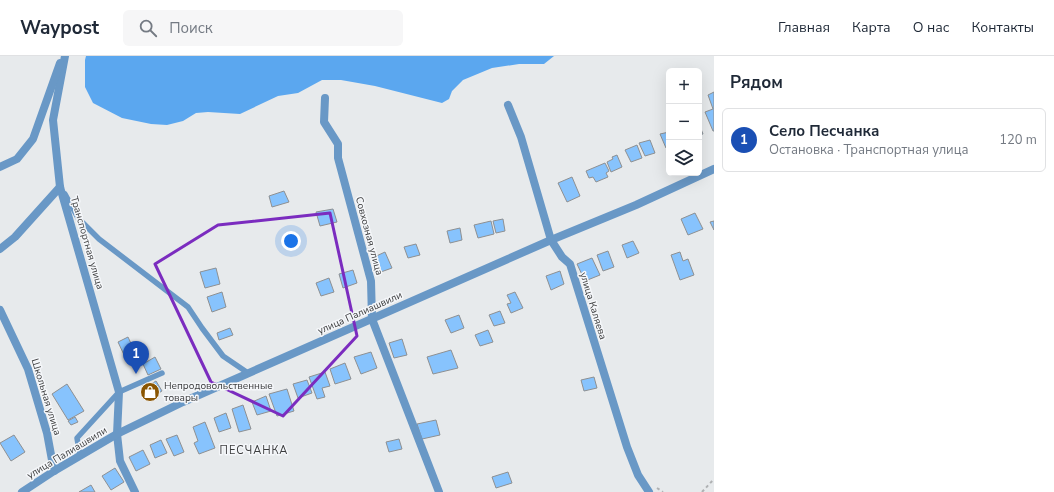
<!DOCTYPE html>
<html lang="ru">
<meta charset="utf-8">
<style>
:root{--surface:#fff;--page:#f6f6f7;--text:#1f2937;--muted:#747a83;--line:#e0e1e3;--accent:#8a5502}
body{margin:0;font-family:"Nunito Sans",sans-serif;background:var(--page);color:var(--text)}
.controls{position:absolute;right:12px;top:12px;display:grid;overflow:hidden;border-radius:6px;box-shadow:0 4px 16px #0002}
.controls button{width:36px;height:36px;display:grid;place-items:center;padding:0;border:0;border-bottom:1px solid var(--line);background:var(--surface);color:var(--text);font:20px sans-serif}
.you{position:absolute;left:291px;top:185px;width:14px;height:14px;margin:-10px;border:3px solid #fff;border-radius:50%;background:#1a73e8;box-shadow:0 0 0 6px #1a73e833}
.badge{display:grid;place-items:center;width:26px;height:26px;border-radius:50%;background:var(--accent);color:#fff;font-size:13px;font-weight:700}
.pin{position:absolute;translate:-50% -33px;filter:drop-shadow(0 1px 2px #0008)}
.pin::after{content:'';position:absolute;top:21px;width:14px;height:12px;background:inherit;clip-path:polygon(0 0,100% 0,50% 100%)}
.list{margin:0;padding:0;list-style:none}
h2{display:flex;justify-content:space-between;align-items:center;height:52px;margin:0;padding:0 16px;font-size:17px}
h2 small{font-size:13px;font-weight:400;color:var(--muted)}
.list li{display:grid;grid-template-columns:26px 1fr auto;gap:12px;align-items:center;box-sizing:border-box;height:64px;margin:0 8px 8px;padding:0 8px;border:1px solid var(--line);border-radius:6px}
.list b{display:block;font-size:15px;white-space:nowrap}
.list p{margin:0;font-size:13px;white-space:nowrap;color:var(--muted)}
.list em{font-size:13px;font-style:normal;color:var(--muted)}
.icon{flex:none;width:22px;height:22px;fill:none;stroke:currentColor;stroke-width:2;stroke-linecap:round;stroke-linejoin:round}
.map{position:relative;flex:none;width:714px;height:436px;overflow:hidden}
header{display:flex;align-items:center;gap:24px;box-sizing:border-box;height:56px;padding:0 20px;background:var(--surface);border-bottom:1px solid var(--line)}
header strong{font-size:19px}
nav{display:flex;gap:22px;margin-inline-start:auto;font-size:14px}
.search{width:280px;height:36px;background:var(--page);display:flex;align-items:center;gap:10px;box-sizing:border-box;padding:0 14px;border-radius:6px;color:var(--muted);font-size:15px}
main{display:flex}
aside{flex:1;background:var(--surface)}
.map>svg:first-child{display:block}
.water{fill:#5ba7ef}
.building{fill:#87c3fd;stroke:#8e9092}
.lines{fill:none;stroke-linecap:round;stroke-linejoin:round}
.path{stroke:#afb1b3;stroke-width:2;stroke-dasharray:3 3;stroke-linecap:butt}
.service{stroke:#6998c6;stroke-width:5.5}
.minor{stroke:#6998c6;stroke-width:8}
.marked{fill:none;stroke:#7b2cbf;stroke-width:3;stroke-linejoin:round}
.labels{text-anchor:middle;dominant-baseline:central;stroke-width:3;stroke-linejoin:round;paint-order:stroke}
.street-label{font-size:10px;fill:#3c3d3e;stroke:#f5f7fa}
.poi-label{font-size:10px;fill:#3c3d3e;stroke:#f5f7fa;text-anchor:start}
.neighbourhood-label{font-size:11px;letter-spacing:1px;fill:#3c3d3e;stroke:#f5f7fa}
</style>
<header>
<strong>Waypost</strong>
<div class="search"><svg class="icon" aria-label="search" viewBox="0 0 24 24"><circle cx="10" cy="10" r="6"/><path d="M15 15l6 6"/></svg>Поиск</div>
<nav><a>Главная</a><a>Карта</a><a>О нас</a><a>Контакты</a></nav>
</header>
<main>
<div class="map">
<svg width="714" height="436" viewBox="0 0 714 436">
<rect width="100%" height="100%" fill="#e7eaec"/>
<!-- water -->
<polygon class="water" points="86,0 554,0 544,8 519,8 492,12 463,24 452,35 449,43 442,47 375,30 341,24 322,24 298,37 278,40 240,58 208,56 196,57 183,65 167,69 151,68 122,62 93,47 85,31 85,4"/>
<!-- building -->
<g class="building">
<polygon points="714,36 714,75 713,75 705,56 713,53 708,39"/>
<polygon points="699,68 703,78 699,79"/>
<polygon points="669,76 669,91 666,92 660,78"/>
<polygon points="650,84 655,97 645,100 639,87"/>
<polygon points="637,89 642,102 631,106 625,94"/>
<polygon points="617,99 622,111 611,116 607,106 613,103 612,101"/>
<polygon points="605,107 609,115 606,117 608,121 596,126 593,121 589,122 586,115"/>
<polygon points="572,121 580,140 567,146 558,127"/>
<polygon points="284,135 289,146 272,151 269,140"/>
<polygon points="333,153 337,166 320,170 316,156"/>
<polygon points="695,157 703,173 688,179 681,163"/>
<polygon points="503,163 505,175 496,177 493,165"/>
<polygon points="491,165 494,178 478,182 474,169"/>
<polygon points="714,165 714,174 710,166"/>
<polygon points="460,172 462,184 450,187 447,175"/>
<polygon points="633,185 639,197 627,202 622,189"/>
<polygon points="416,188 420,199 408,202 404,191"/>
<polygon points="608,195 614,211 603,215 597,199"/>
<polygon points="385,196 392,212 378,217 372,202"/>
<polygon points="680,196 683,205 688,203 694,219 680,224 671,199"/>
<polygon points="592,202 600,219 585,225 577,208"/>
<polygon points="216,212 220,228 205,232 200,216"/>
<polygon points="353,214 357,227 343,232 339,218"/>
<polygon points="560,215 564,228 551,234 546,220"/>
<polygon points="329,222 334,236 321,240 316,227"/>
<polygon points="222,236 226,251 212,256 207,241"/>
<polygon points="515,236 523,252 511,257 507,248 511,247 507,239"/>
<polygon points="500,255 505,267 494,270 489,259"/>
<polygon points="459,259 464,272 451,277 445,264"/>
<polygon points="230,272 233,279 219,284 217,277"/>
<polygon points="488,274 493,286 480,290 475,279"/>
<polygon points="128,281 135,296 125,301 118,286"/>
<polygon points="402,283 407,299 394,302 389,287"/>
<polygon points="451,294 458,312 433,318 427,301"/>
<polygon points="371,296 377,312 361,318 354,301"/>
<polygon points="155,301 161,313 148,319 143,308"/>
<polygon points="345,307 351,323 335,328 330,313"/>
<polygon points="325,316 330,330 322,332 325,341 317,343 309,321"/>
<polygon points="594,321 597,332 584,335 581,324"/>
<polygon points="307,324 312,337 298,342 293,328"/>
<polygon points="156,325 162,335 147,344 141,334"/>
<polygon points="67,328 84,355 68,364 52,338"/>
<polygon points="287,333 294,355 277,360 269,338"/>
<polygon points="266,340 271,355 257,359 252,346"/>
<polygon points="243,349 251,373 239,376 232,353"/>
<polygon points="226,357 231,372 219,376 214,362"/>
<polygon points="75,361 78,366 71,369 68,365"/>
<polygon points="436,364 440,379 422,383 417,368"/>
<polygon points="205,366 215,392 199,398 194,387 198,385 193,371"/>
<polygon points="14,379 25,396 11,405 0,387"/>
<polygon points="177,379 184,396 174,400 166,383"/>
<polygon points="399,383 402,393 389,396 386,386"/>
<polygon points="161,384 167,397 155,402 150,389"/>
<polygon points="143,394 150,408 136,415 129,401"/>
<polygon points="115,412 124,426 111,434 102,420"/>
<polygon points="508,416 512,427 496,432 492,421"/>
<polygon points="91,429 95,436 79,436"/>
</g>
<g class="lines">
<!-- path -->
<g class="path">
<polyline points="657,432 663,436"/>
<polyline points="702,436 714,423"/>
</g>
<!-- service -->
<g class="service">
<polyline points="65,138 78,162 99,183 188,251 202,272 223,300 248,317"/>
<polyline points="80,400 77,382 119,336 162,317"/>
</g>
<!-- minor -->
<g class="minor">
<polyline points="65,0 53,64 60,131 119,336 117,378 120,405 135,436"/>
<polyline points="325,42 324,66 338,88 338,102 371,225 372,263 439,436"/>
<polyline points="508,49 521,81 551,184 562,201 570,208 627,391 638,419 649,436"/>
<polyline points="0,111 17,103 33,83 60,7"/>
<polyline points="0,193 15,181 60,131"/>
<polyline points="0,254 28,313 47,377 54,415"/>
<polyline points="22,436 54,415 117,378 183,346 551,184 636,149 714,113"/>
</g>
</g>
<!-- marked area -->
<path class="marked" d="M330 157 357 280 283 360 211 326 155 208 218 169Z"/>
<!-- icons -->
<defs>
<g id="shop-disc" transform="scale(1)"><circle r="9.5" fill="#8a5502" stroke="#f5f7fa"/><path d="M-5-2.5h2.3a2.7 3.5 0 0 1 5.4 0H5L5.5 6h-11ZM-1.5-2.5h3a1.5 2.3 0 0 0-3 0Z" fill="#fff"/></g>
</defs>
<g fill-rule="evenodd">
<use href="#shop-disc" x="150" y="336"/>
</g>
<g class="labels">
<!-- street labels -->
<g class="street-label">
<text transform="translate(369 180) rotate(75)">Совхозная улица</text>
<text transform="translate(87 187) rotate(74)">Транспортная улица</text>
<text transform="translate(593 250) rotate(73)">улица Каляева</text>
<text transform="translate(360 257) rotate(-24)">улица Палиашвили</text>
<text transform="translate(46 341) rotate(73)">Школьная улица</text>
<text transform="translate(67 397) rotate(-31)">улица Палиашвили</text>
</g>
<!-- poi labels -->
<g class="poi-label">
<text x="164" y="330">Непродовольственные<tspan x="164" dy="12">товары</tspan></text>
</g>
<!-- neighbourhood labels -->
<g class="neighbourhood-label">
<text x="254" y="394">ПЕСЧАНКА</text>
</g>
</g>
</svg>
<div class="controls">
<button>+</button>
<button>−</button>
<button><svg class="icon" aria-label="layers" viewBox="0 0 24 24"><path d="M12 4l9 5-9 5-9-5zM3 14l9 5 9-5"/></svg></button>
</div>
<div class="you"></div>
<div class="pin badge" style="left:136px;top:318px;background:#1a4fb4">1</div>
</div>
<aside>
<h2>Рядом<small></small></h2>
<ul class="list">
<li><span class="badge" style="background:#1a4fb4">1</span><div><b>Село Песчанка</b><p>Остановка · Транспортная улица</p></div><em>120 m</em></li>
</ul>
</aside>
</main>
